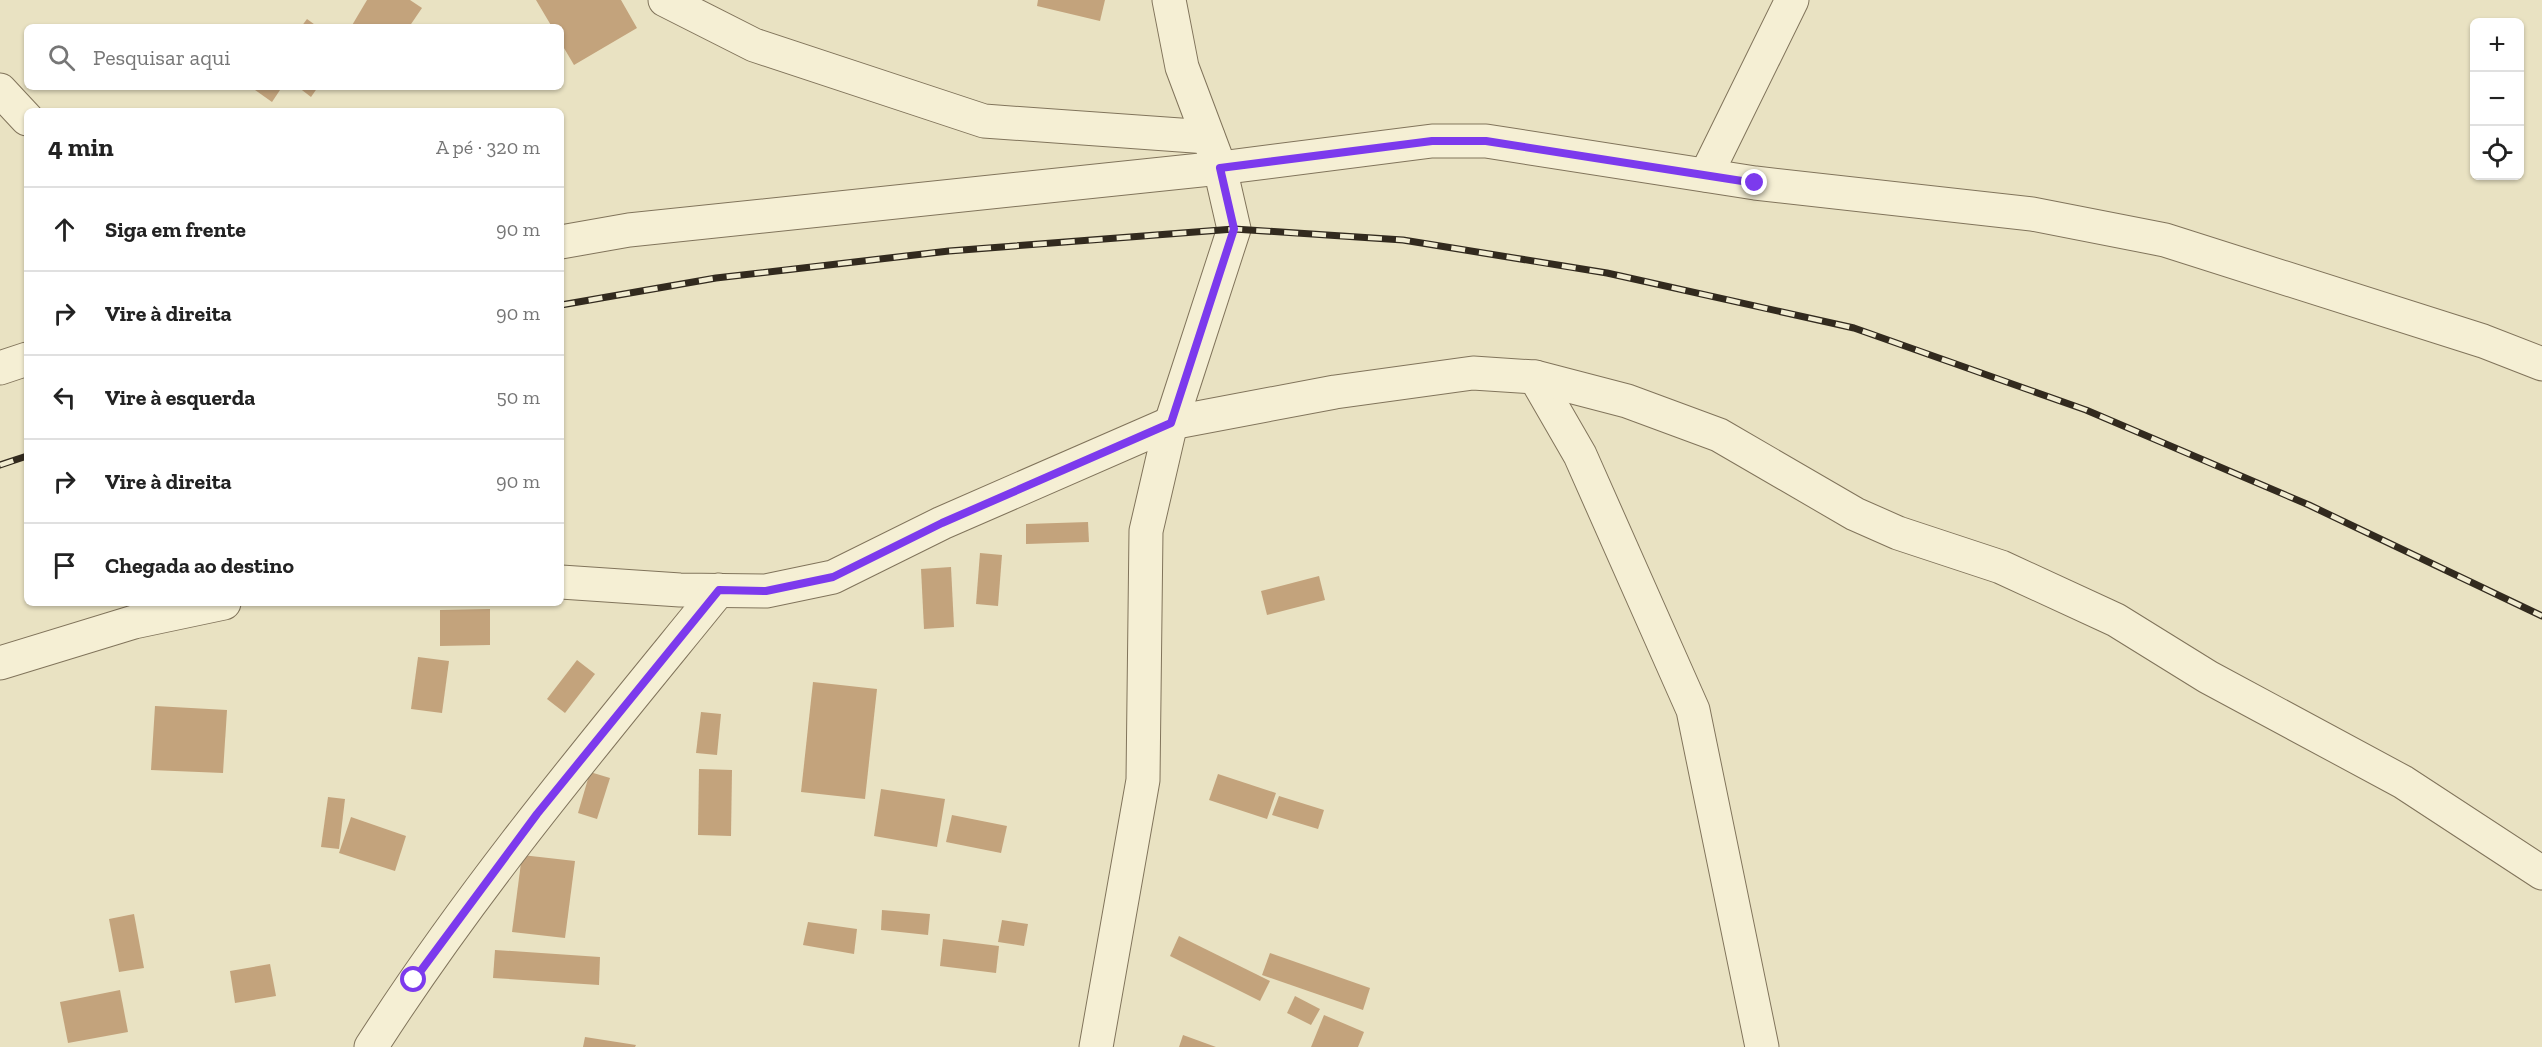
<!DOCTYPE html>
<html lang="pt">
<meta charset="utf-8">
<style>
:root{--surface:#fff;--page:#f2f2f2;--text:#222;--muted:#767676;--line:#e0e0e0}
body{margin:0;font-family:"Zilla Slab",serif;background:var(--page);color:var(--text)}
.controls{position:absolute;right:18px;top:18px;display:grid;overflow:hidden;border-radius:9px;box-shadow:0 2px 4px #0004}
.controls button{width:54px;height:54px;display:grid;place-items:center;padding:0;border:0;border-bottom:2px solid var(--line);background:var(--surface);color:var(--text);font:30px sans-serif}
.stop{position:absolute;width:18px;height:18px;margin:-14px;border:4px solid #7c3aed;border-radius:50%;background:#fff}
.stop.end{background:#7c3aed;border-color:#fff;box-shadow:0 2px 6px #0008}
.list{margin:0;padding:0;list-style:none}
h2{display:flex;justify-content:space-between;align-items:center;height:78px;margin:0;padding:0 24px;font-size:26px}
h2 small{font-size:20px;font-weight:400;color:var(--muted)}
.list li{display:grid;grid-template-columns:39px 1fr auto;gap:18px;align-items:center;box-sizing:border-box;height:84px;padding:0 24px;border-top:2px solid var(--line)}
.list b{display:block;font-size:22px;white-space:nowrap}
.list em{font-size:20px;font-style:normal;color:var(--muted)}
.icon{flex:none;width:33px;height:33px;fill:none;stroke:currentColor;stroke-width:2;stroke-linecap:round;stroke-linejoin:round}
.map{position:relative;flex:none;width:2542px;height:1047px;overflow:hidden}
.search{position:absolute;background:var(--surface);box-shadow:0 2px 4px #0004;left:24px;top:24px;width:540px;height:66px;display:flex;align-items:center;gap:15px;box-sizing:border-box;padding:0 21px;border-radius:9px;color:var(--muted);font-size:22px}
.panel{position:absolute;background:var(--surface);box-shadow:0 2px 4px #0004;left:24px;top:108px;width:540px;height:498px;border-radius:9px}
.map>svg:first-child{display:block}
.building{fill:#c3a37c}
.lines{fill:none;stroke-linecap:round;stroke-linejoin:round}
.minor-casing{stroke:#81745b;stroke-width:35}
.minor{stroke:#f5efd4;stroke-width:33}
.rail-casing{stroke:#322a1e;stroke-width:7}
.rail{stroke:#f1ecd1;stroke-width:4.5;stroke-dasharray:14;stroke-linecap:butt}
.route{stroke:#7c3aed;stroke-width:8}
</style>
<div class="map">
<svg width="2542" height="1047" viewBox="0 0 2542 1047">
<rect width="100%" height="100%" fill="#e9e2c2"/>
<!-- building -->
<g class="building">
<polygon points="367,0 410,0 422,8 409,27 351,27"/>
<polygon points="536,0 621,0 637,28 574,65 561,43 561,27 552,27"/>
<polygon points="1038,0 1105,0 1100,21 1037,6"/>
<polygon points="307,19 318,27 301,27"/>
<polygon points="251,87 282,87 272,102"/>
<polygon points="298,87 318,87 311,97"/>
<polygon points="1088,522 1089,542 1026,544 1026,524"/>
<polygon points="980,553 1002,555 998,606 976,604"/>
<polygon points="951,567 954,627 924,629 921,569"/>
<polygon points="1319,576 1325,600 1267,615 1261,591"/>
<polygon points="490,609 490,645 440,646 440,610"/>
<polygon points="418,657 449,661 442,713 411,709"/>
<polygon points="577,660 595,674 565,713 547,699"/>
<polygon points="813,682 877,689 865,799 801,792"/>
<polygon points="155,706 227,710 223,773 151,770"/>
<polygon points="701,712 721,714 717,755 696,753"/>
<polygon points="699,769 732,770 731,836 698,835"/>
<polygon points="590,772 610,778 597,819 578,813"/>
<polygon points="1218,774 1276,793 1267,819 1209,800"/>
<polygon points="881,789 945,799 937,847 874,836"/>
<polygon points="1279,796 1324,810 1318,829 1272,815"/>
<polygon points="328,797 345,799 339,849 321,847"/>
<polygon points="952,815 1007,826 1001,853 946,842"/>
<polygon points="351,817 406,836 395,871 339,853"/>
<polygon points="522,855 575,861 565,938 512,932"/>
<polygon points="882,910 930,914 928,935 881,930"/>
<polygon points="134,914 144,968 119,972 109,919"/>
<polygon points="1002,920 1028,924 1024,946 998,942"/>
<polygon points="808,922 857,929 854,954 803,945"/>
<polygon points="1179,936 1270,981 1260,1001 1170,956"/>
<polygon points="943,939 999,946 996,973 940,966"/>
<polygon points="495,950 600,957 599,985 493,978"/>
<polygon points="1270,953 1370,988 1363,1010 1262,975"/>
<polygon points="270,964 276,996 235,1003 230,971"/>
<polygon points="120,990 128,1032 68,1043 60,1002"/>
<polygon points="1295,996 1320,1009 1311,1025 1287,1013"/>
<polygon points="1324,1015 1364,1032 1358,1047 1311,1047"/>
<polygon points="1183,1035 1216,1047 1179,1047"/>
<polygon points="585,1037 636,1045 635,1047 583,1047"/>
</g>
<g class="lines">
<!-- minor casing -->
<g class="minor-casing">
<g id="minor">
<polyline points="665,0 754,45 984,121 1208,137"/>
<polyline points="0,90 27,119"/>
<polyline points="1706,175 1792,0"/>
<polyline points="561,242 629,230 1220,168 1432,141 1486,141 1755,183 2032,214 2165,240 2483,341 2542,364"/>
<polyline points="0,368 27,359"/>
<polyline points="1535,377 1580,455 1693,710 1762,1047"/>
<polyline points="561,582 680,590 766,591 833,577 942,523 1171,423 1335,392 1473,373 1535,377 1627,401 1719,435 1855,514 1898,533 2001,567 2116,620 2208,677 2403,782 2542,873"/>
<polyline points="0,663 134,622 224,603"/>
<path d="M371 1047C474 886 598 739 719 590"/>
<polyline points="1096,1047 1143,780 1146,531 1171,423 1234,229 1220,168 1182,67 1169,0"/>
</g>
</g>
<!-- minor -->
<use href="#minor" class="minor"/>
<!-- rail casing -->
<g class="rail-casing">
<g id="rail">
<polyline points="561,305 716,278 949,251 1234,229 1403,240 1607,273 1854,328 2086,410 2309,505 2542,616"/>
<polyline points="0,465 27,456"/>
</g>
</g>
<!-- rail -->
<use href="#rail" class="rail"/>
</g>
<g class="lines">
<!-- route -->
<polyline class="route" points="414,980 537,814 719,590 766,591 833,577 942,523 1171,423 1234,229 1220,168 1432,141 1486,141 1755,183"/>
</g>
</svg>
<div class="controls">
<button>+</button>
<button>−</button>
<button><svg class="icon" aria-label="locate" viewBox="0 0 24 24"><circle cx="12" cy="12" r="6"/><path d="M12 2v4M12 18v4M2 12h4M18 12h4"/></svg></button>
</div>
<div class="stop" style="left:414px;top:980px"></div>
<div class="stop end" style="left:1755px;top:183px"></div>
<div class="search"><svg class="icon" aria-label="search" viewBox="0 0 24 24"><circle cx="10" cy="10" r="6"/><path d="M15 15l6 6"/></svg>Pesquisar aqui</div>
<section class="panel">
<h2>4 min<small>A pé · 320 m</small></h2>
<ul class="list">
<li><svg class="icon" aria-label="ahead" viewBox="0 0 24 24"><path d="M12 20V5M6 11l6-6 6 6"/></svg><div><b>Siga em frente</b></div><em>90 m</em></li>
<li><svg class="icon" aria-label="right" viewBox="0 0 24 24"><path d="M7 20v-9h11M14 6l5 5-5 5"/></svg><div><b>Vire à direita</b></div><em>90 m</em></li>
<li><svg class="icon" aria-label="left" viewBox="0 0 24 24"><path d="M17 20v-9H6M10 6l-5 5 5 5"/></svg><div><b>Vire à esquerda</b></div><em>50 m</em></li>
<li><svg class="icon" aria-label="right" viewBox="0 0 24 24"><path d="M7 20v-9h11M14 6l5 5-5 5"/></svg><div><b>Vire à direita</b></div><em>90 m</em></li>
<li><svg class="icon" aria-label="arrive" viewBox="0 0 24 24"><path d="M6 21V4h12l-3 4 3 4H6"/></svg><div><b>Chegada ao destino</b></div></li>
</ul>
</section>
</div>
